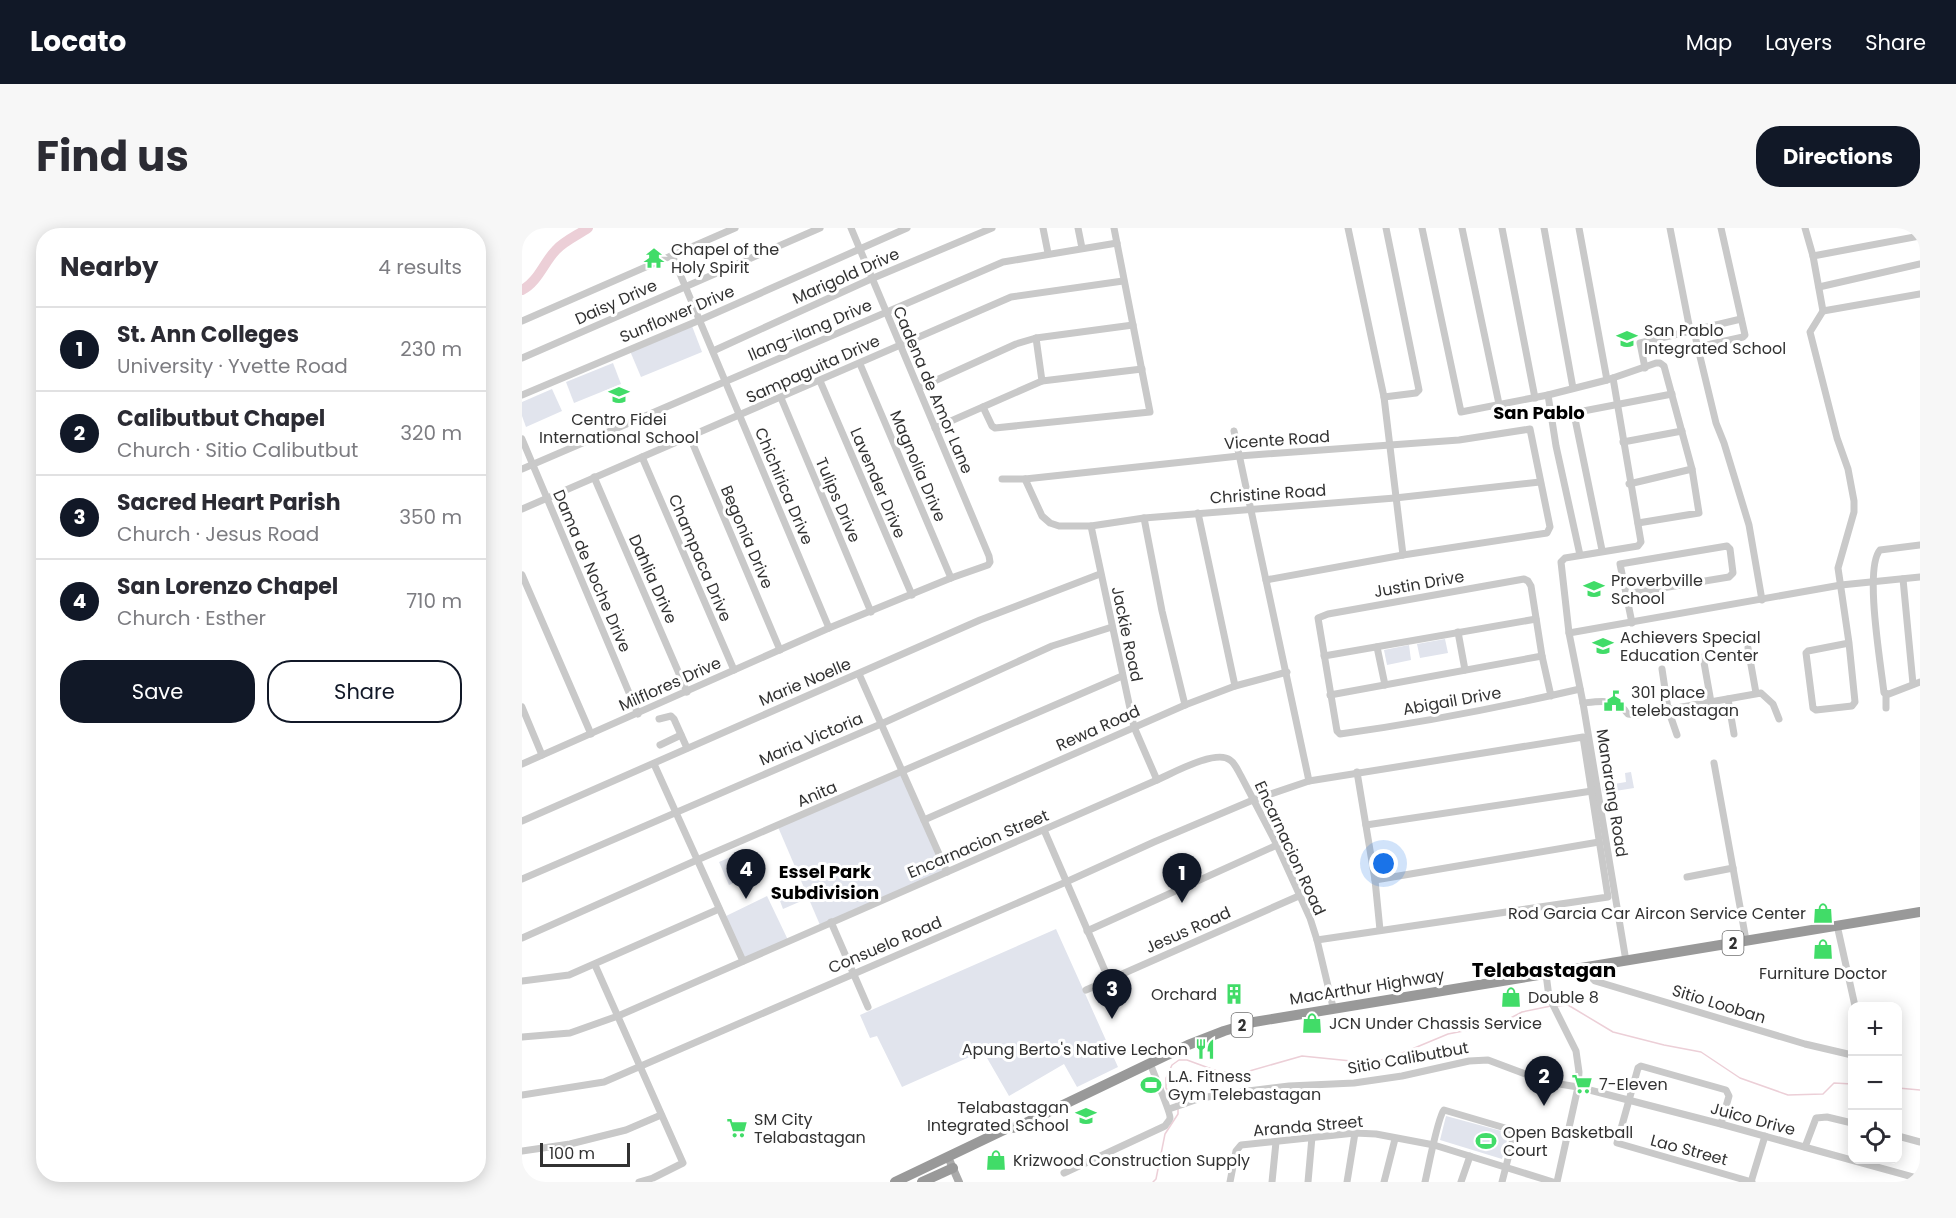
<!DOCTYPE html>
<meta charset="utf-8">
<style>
:root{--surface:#fff;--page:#f7f7f7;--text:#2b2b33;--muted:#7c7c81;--line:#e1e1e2;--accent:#111827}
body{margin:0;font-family:Poppins,sans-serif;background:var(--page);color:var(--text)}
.controls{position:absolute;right:18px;bottom:18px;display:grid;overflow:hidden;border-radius:12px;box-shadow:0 3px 15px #0003}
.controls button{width:54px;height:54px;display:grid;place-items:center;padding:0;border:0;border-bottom:2px solid var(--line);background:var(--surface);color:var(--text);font:30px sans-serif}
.scale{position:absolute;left:18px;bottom:15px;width:90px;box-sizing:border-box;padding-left:6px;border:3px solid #323232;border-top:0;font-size:16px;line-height:21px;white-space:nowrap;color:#323232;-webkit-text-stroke:4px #fff;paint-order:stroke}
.you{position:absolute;left:862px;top:636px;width:21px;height:21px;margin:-15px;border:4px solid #fff;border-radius:50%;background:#1a73e8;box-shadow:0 0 0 9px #1a73e833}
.badge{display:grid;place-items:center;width:39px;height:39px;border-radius:50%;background:var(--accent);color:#fff;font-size:20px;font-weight:700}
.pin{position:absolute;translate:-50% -50px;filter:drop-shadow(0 2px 3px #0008)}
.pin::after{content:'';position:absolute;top:32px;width:21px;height:18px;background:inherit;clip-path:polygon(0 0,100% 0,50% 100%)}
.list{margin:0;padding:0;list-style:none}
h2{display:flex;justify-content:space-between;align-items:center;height:78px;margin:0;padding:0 24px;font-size:26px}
h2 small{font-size:20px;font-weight:400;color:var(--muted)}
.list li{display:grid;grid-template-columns:39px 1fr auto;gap:18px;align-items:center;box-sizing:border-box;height:84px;padding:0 24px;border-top:2px solid var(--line)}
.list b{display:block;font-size:22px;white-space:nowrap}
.list p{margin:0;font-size:20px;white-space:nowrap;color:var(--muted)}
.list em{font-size:20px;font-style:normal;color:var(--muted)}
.actions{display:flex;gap:12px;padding:18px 24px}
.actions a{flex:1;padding:14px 0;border:2px solid var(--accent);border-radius:24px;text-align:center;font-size:21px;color:var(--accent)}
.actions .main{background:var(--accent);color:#fff}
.icon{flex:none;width:33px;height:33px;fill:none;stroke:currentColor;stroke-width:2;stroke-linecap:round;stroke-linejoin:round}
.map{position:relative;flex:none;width:1398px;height:954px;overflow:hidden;border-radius:24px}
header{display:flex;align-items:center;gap:36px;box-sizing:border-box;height:84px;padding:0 30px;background:var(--accent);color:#fff}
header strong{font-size:28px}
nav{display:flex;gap:33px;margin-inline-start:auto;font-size:21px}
.intro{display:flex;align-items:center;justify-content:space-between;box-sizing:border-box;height:144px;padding:0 36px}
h1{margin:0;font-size:42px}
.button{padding:15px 27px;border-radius:24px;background:var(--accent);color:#fff;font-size:21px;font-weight:700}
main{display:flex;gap:36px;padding:0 36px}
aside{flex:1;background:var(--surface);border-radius:24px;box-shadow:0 3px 15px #0003}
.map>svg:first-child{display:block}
.green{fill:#e1e4ed}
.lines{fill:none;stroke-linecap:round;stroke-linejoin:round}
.stream{stroke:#eccfd7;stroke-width:1.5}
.river{stroke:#eccfd7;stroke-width:10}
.minor{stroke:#c9c9c9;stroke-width:7}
.major{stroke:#aaa;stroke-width:8}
.highway{stroke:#999;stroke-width:10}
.labels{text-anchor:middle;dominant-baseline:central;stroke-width:6;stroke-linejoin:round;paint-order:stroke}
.shield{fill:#fff;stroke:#707070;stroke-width:1.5}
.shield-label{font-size:15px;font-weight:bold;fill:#323232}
.poi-label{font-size:16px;fill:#323232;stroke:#fff;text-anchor:start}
.street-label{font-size:16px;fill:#323232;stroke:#fff}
.neighbourhood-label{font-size:18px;font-weight:bold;fill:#000;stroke:#fff}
.quarter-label{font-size:20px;font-weight:bold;fill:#000;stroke:#fff}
</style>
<header>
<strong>Locato</strong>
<nav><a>Map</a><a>Layers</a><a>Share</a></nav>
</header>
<div class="intro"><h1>Find us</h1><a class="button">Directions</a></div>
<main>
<aside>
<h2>Nearby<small>4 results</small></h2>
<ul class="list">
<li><span class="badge">1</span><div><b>St. Ann Colleges</b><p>University · Yvette Road</p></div><em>230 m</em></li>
<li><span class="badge">2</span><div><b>Calibutbut Chapel</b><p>Church · Sitio Calibutbut</p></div><em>320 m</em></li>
<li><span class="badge">3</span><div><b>Sacred Heart Parish</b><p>Church · Jesus Road</p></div><em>350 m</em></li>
<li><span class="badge">4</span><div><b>San Lorenzo Chapel</b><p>Church · Esther</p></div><em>710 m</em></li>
</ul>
<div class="actions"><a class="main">Save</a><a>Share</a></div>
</aside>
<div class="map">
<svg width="1398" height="954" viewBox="0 0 1398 954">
<rect width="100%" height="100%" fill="#fff"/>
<!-- green -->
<g class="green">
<polygon points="170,98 180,124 119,149 108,123"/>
<polygon points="91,135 99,156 52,175 44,154"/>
<polygon points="30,161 40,183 4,199 0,188 0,174"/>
<polygon points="923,411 926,425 898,430 895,416"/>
<polygon points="887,417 889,432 865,437 862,422"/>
<polygon points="1109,544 1112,560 1081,565 1080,558 1104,554 1103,545"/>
<polygon points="380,546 422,644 298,697 256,599"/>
<polygon points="211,628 221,651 207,657 197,634"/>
<polygon points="277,655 284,671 261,681 255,665"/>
<polygon points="245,668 266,712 221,732 202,689"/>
<polygon points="534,701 596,839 555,859 542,836 487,868 461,823 380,859 355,808 348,810 338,787"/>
<polygon points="924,888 987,905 980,931 918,912"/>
</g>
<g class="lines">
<!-- stream -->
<g class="stream">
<polyline points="1034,778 1046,777 1091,804 1142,817 1179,824 1218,850 1266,867 1301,866 1312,855 1330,856"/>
<polyline points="1376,860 1398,862"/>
<polyline points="655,876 644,860 644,850 650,837 657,832 665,832 695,843 717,846 780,828 839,834 866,831 926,806 977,796 1000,784 1029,778"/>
<polyline points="631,954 634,951 643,906 656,886 656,880"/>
</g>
<!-- river -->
<path class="river" d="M0 62C16 54 22 34 34 22 42 13 56 7 66 0"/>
<!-- minor -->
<g class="minor">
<polyline points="521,0 526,25"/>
<polyline points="556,0 560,20"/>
<polyline points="826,0 862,169 881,327"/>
<polyline points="900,0 939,184 1026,167 1085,152 1134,135 1138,135 1142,138 1170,241 1177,285 1116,295"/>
<polyline points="940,0 977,176"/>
<polyline points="980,0 1013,170"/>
<polyline points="1022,0 1051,160"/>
<polyline points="1057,0 1085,152"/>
<polyline points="1148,0 1168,102"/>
<polyline points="1283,0 1291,28 1301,83"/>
<polyline points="0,5 8,0"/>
<polyline points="150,27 307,400"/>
<polyline points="1291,28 1398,8"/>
<polyline points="1297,59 1398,36"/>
<polyline points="0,93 213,0"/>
<polyline points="514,110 520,153"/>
<polyline points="1174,112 1194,195 1202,215 1227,297 1240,372"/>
<polyline points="1176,119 1221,109 1223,107 1199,0"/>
<polyline points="191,123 349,51 470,0"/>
<polyline points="0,130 298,0"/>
<polyline points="338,136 429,350"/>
<polyline points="1123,140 1118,115 1219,91"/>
<polyline points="1091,150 1119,314 1116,318 1043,330 1039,334 1047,405 1061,475 1104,733"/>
<polyline points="298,153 390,367"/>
<polyline points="397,160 494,116 514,110 611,97"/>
<polyline points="0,167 178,92 385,0"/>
<polyline points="1026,167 1034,218 1058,327"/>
<polyline points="862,169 894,165 897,162 864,0"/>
<polyline points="259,170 349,384"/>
<polyline points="461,179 470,198 473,200 628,184 592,0"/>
<polyline points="1052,186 1080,322"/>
<polyline points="1030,189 1150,166"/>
<polyline points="413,200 520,153 620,141"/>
<polyline points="712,203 787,553"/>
<polyline points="167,207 258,422"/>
<polyline points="0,211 116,486"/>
<polyline points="1101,214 1160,203"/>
<polyline points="120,229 212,442"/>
<polyline points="0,241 481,34 595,15"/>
<polyline points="72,249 165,464"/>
<polyline points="480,251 503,251 717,228 937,212 1008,201 1028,299 1025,305 881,327 744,352"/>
<polyline points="503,251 520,288 528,295 537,298 569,298 622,290 873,270 1018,254"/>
<polyline points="1107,256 1170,241"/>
<polyline points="0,281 489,69 601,53"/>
<polyline points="676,285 713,458"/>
<polyline points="622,290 640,383 663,477"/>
<polyline points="569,298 612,499 635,552"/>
<path d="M1398 317 1358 322C1342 340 1359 437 1362 465L1367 466 1398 454"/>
<polyline points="0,347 69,506"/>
<polyline points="1381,351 1391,456"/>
<polyline points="1104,366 1207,349 1211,345 1208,321 1205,318 1098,336 1110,395"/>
<polyline points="936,404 943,442"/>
<polyline points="1047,405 1319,357 1398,349"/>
<polyline points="1327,415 1286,423 1284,425 1291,480 1294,482 1330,478 1333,474 1327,415 1316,340 1332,284 1332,273 1326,241 1315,210 1288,104 1301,83 1398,66"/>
<polyline points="855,419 863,457"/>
<polyline points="1226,420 1234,465"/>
<polyline points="802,428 1014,391"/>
<polyline points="1181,429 1189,474"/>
<polyline points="1140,441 1146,481 1155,507"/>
<polyline points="337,446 425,644"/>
<polyline points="808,467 1020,428"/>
<path d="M1029 468 1020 428 1009 358 1006 353 1002 351 806 386 796 390 815 503 818 506C897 495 980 479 1058 461"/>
<polyline points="1206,471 1212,506"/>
<path d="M1061 475C1079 473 1095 470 1106 486L1115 487 1239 465 1251 476 1257 491"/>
<polyline points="0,479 20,527"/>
<polyline points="1364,480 1364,466"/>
<polyline points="137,491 149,488 152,491 165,520"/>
<polyline points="138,517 159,507"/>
<polyline points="1192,535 1224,712"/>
<polyline points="0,536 307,400 429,350 466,337 468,334 467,328 329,0"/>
<polyline points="132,536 221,733"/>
<polyline points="835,544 853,652 858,702"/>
<polyline points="402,592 663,477 713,458 765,444"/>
<polyline points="0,593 458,392 578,346"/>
<polyline points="844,597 1070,563"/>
<polyline points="522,602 587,752"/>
<polyline points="1165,649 1211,640"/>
<polyline points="0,651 359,496 530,418 590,399"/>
<polyline points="853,652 1077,614"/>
<polyline points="309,694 346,779"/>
<polyline points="1315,697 1333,778"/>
<polyline points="565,703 755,617"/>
<polyline points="0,710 175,632 600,448"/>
<polyline points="73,737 161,935 131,950 117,954"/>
<polyline points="1060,740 1073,753 1283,816 1330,827"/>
<polyline points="1024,746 1027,769 1054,823 1057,844 1056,859 1035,954"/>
<polyline points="0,753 47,747 197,681"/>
<polyline points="564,762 779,667"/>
<path d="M0 809 48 805 96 788 635 552C651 545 694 521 708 532 713 535 716 543 719 548L755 617 788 690 795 712 811 779"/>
<polyline points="0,867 82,854 544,654 632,614 731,572 787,553 1061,509 1086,669 795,712"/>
<polyline points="647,881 679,870 710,865 767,858 832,855 880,848 947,833 966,832 1025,854 1056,859 1199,896 1398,951"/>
<polyline points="1199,896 1207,868 1204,862 1119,838 1116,840 1095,915 1230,954"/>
<polyline points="1376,908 1398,914"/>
<polyline points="1283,919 1294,890 1305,889 1330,895"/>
<polyline points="0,923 48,916 104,902 139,887"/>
<path d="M542 945 643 898C644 896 648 892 648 890 649 885 631 844 628 835"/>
<polyline points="708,954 714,923 719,917 833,905 854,906 912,917 1031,954"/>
<polyline points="750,954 754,914"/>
<polyline points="786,954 790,909"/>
<polyline points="825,954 833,905"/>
<polyline points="862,954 873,911"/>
<path d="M903 954C906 941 916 888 922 882L990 902 992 907 980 954"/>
<polyline points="939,954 948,928"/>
<polyline points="1229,954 1243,908"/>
</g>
<!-- major -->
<polyline class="major" points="426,929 437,954"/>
<!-- highway -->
<g class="highway">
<polyline points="373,954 484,901 495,899 666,817 702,803 732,794 1398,684"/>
<polyline points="400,954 431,940"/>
</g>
</g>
<!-- icons -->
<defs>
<g id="temple-bare" transform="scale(1.62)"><path d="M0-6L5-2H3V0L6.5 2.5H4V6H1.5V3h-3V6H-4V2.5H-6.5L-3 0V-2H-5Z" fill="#41dc68" stroke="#fff" stroke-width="2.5" paint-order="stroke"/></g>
<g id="school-bare" transform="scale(1.62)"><path d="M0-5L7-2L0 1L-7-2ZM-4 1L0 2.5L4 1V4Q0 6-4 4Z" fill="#41dc68" stroke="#fff" stroke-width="2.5" paint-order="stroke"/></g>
<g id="civic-bare" transform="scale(1.62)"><path d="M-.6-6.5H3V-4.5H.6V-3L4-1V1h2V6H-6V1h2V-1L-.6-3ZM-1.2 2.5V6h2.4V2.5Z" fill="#41dc68" stroke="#fff" stroke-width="2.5" paint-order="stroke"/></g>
<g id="shop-bare" transform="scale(1.62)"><path d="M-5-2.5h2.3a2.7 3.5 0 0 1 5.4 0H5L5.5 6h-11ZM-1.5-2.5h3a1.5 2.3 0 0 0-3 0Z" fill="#41dc68" stroke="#fff" stroke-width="2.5" paint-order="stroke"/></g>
<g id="building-bare" transform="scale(1.62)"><path d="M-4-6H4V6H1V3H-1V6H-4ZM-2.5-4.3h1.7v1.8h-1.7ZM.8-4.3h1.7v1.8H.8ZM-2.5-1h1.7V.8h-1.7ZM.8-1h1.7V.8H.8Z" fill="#41dc68" stroke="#fff" stroke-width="2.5" paint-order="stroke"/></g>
<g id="restaurant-bare" transform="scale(1.62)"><path d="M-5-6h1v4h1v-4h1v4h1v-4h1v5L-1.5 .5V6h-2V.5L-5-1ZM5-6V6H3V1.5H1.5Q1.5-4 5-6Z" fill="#41dc68" stroke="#fff" stroke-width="2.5" paint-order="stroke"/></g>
<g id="supermarket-bare" transform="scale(1.62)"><path d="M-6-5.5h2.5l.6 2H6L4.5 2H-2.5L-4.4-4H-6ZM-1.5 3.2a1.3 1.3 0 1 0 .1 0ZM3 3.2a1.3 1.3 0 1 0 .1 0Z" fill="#41dc68" stroke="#fff" stroke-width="2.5" paint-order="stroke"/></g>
<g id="stadium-bare" transform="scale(1.62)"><path d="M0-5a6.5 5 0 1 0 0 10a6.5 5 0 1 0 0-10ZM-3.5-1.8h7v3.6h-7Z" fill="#41dc68" stroke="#fff" stroke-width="2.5" paint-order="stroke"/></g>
</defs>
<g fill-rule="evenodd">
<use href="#temple-bare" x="132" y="30"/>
<use href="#school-bare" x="1105" y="111"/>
<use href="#school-bare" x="97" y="167"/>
<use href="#school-bare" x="1072" y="361"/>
<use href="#school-bare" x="1081" y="418"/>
<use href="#civic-bare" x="1092" y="473"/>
<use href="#shop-bare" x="1301" y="685"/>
<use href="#shop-bare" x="1301" y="721"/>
<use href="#building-bare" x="712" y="766"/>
<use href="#shop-bare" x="989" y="769"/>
<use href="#shop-bare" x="790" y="795"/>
<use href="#restaurant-bare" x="683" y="821"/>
<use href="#supermarket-bare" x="1060" y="856"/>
<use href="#stadium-bare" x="629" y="857"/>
<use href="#school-bare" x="564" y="888"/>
<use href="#supermarket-bare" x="215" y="900"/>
<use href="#stadium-bare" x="964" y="913"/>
<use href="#shop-bare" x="474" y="932"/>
</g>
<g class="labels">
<!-- shield labels -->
<g class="shield">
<rect x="1200.5" y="703" width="21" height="24" rx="4.5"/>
<rect x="709.5" y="785" width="21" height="24" rx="4.5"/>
</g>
<g class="shield-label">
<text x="1211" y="715">2</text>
<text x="720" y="797">2</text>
</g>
<!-- poi labels -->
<g class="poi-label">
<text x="149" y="21">Chapel of the<tspan x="149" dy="18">Holy Spirit</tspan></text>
<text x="1122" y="102">San Pablo<tspan x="1122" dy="18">Integrated School</tspan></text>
<text x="97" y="191" text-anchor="middle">Centro Fidei<tspan x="97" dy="18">International School</tspan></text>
<text x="1089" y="352">Proverbville<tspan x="1089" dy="18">School</tspan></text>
<text x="1098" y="409">Achievers Special<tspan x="1098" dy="18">Education Center</tspan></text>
<text x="1109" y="464">301 place<tspan x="1109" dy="18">telebastagan</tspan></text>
<text x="1284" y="685" text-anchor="end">Rod Garcia Car Aircon Service Center</text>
<text x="1301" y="745" text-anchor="middle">Furniture Doctor</text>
<text x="695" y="766" text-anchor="end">Orchard</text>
<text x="1006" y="769">Double 8</text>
<text x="807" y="795">JCN Under Chassis Service</text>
<text x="666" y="821" text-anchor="end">Apung Berto's Native Lechon</text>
<text x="646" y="848">L.A. Fitness<tspan x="646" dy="18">Gym Telebastagan</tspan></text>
<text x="1077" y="856">7-Eleven</text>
<text x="547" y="879" text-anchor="end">Telabastagan<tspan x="547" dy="18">Integrated School</tspan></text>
<text x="232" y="891">SM City<tspan x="232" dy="18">Telabastagan</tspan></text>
<text x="981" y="904">Open Basketball<tspan x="981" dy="18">Court</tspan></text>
<text x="491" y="932">Krizwood Construction Supply</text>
</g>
<!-- street labels -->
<g class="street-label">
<text transform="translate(324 48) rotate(-24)">Marigold Drive</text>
<text transform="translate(94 74) rotate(-24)">Daisy Drive</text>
<text transform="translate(155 86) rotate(-23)">Sunflower Drive</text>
<text transform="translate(288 102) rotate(-23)">Ilang-ilang Drive</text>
<text transform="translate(291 141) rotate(-24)">Sampaguita Drive</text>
<text transform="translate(411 162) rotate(67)">Cadena de Amor Lane</text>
<text transform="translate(755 212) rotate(-4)">Vicente Road</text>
<text transform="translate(396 238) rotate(67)">Magnolia Drive</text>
<text transform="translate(356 255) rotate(67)">Lavender Drive</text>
<text transform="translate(262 258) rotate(67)">Chichirica Drive</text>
<text transform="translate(746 266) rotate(-4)">Christine Road</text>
<text transform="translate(316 272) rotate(67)">Tulips Drive</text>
<text transform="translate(225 309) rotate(67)">Begonia Drive</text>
<text transform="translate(178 330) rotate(67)">Champaca Drive</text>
<text transform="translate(70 343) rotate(67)">Dama de Noche Drive</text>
<text transform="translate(131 351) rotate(66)">Dahlia Drive</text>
<text transform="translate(897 356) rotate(-10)">Justin Drive</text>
<text transform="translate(605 406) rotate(78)">Jackie Road</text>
<text transform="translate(283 454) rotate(-23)">Marie Noelle</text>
<text transform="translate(148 456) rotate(-24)">Milflores Drive</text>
<text transform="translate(930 473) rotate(-10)">Abigail Drive</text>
<text transform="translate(576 500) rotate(-24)">Rewa Road</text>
<text transform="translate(289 511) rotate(-23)">Maria Victoria</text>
<text transform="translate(1090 565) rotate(81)">Manarang Road</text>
<text transform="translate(295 566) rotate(-23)">Anita</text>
<text transform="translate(456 616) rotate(-23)">Encarnacion Street</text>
<text transform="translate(768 620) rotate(65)">Encarnacion Road</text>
<text transform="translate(666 702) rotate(-24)">Jesus Road</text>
<text transform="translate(363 717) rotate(-23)">Consuelo Road</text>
<text transform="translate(845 759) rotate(-9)">MacArthur Highway</text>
<text transform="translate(1197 776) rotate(17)">Sitio Looban</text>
<text transform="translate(886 830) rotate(-10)">Sitio Calibutbut</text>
<text transform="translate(1231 891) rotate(15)">Juico Drive</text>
<text transform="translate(786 898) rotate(-5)">Aranda Street</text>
<text transform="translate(1167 922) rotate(15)">Lao Street</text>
</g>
<!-- neighbourhood labels -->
<g class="neighbourhood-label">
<text x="1017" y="184">San Pablo</text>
<text x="303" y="643">Essel Park<tspan x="303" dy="21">Subdivision</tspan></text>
</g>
<!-- quarter labels -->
<g class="quarter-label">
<text x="1022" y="742">Telabastagan</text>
</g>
</g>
</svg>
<div class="controls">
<button>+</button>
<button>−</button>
<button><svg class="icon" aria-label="locate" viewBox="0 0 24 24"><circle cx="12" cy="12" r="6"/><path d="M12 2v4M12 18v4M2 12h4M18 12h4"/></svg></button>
</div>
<div class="scale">100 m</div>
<div class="you"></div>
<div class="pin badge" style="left:660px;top:675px">1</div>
<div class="pin badge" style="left:1022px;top:878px">2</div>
<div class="pin badge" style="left:590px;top:791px">3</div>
<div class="pin badge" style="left:224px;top:671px">4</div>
</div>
</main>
